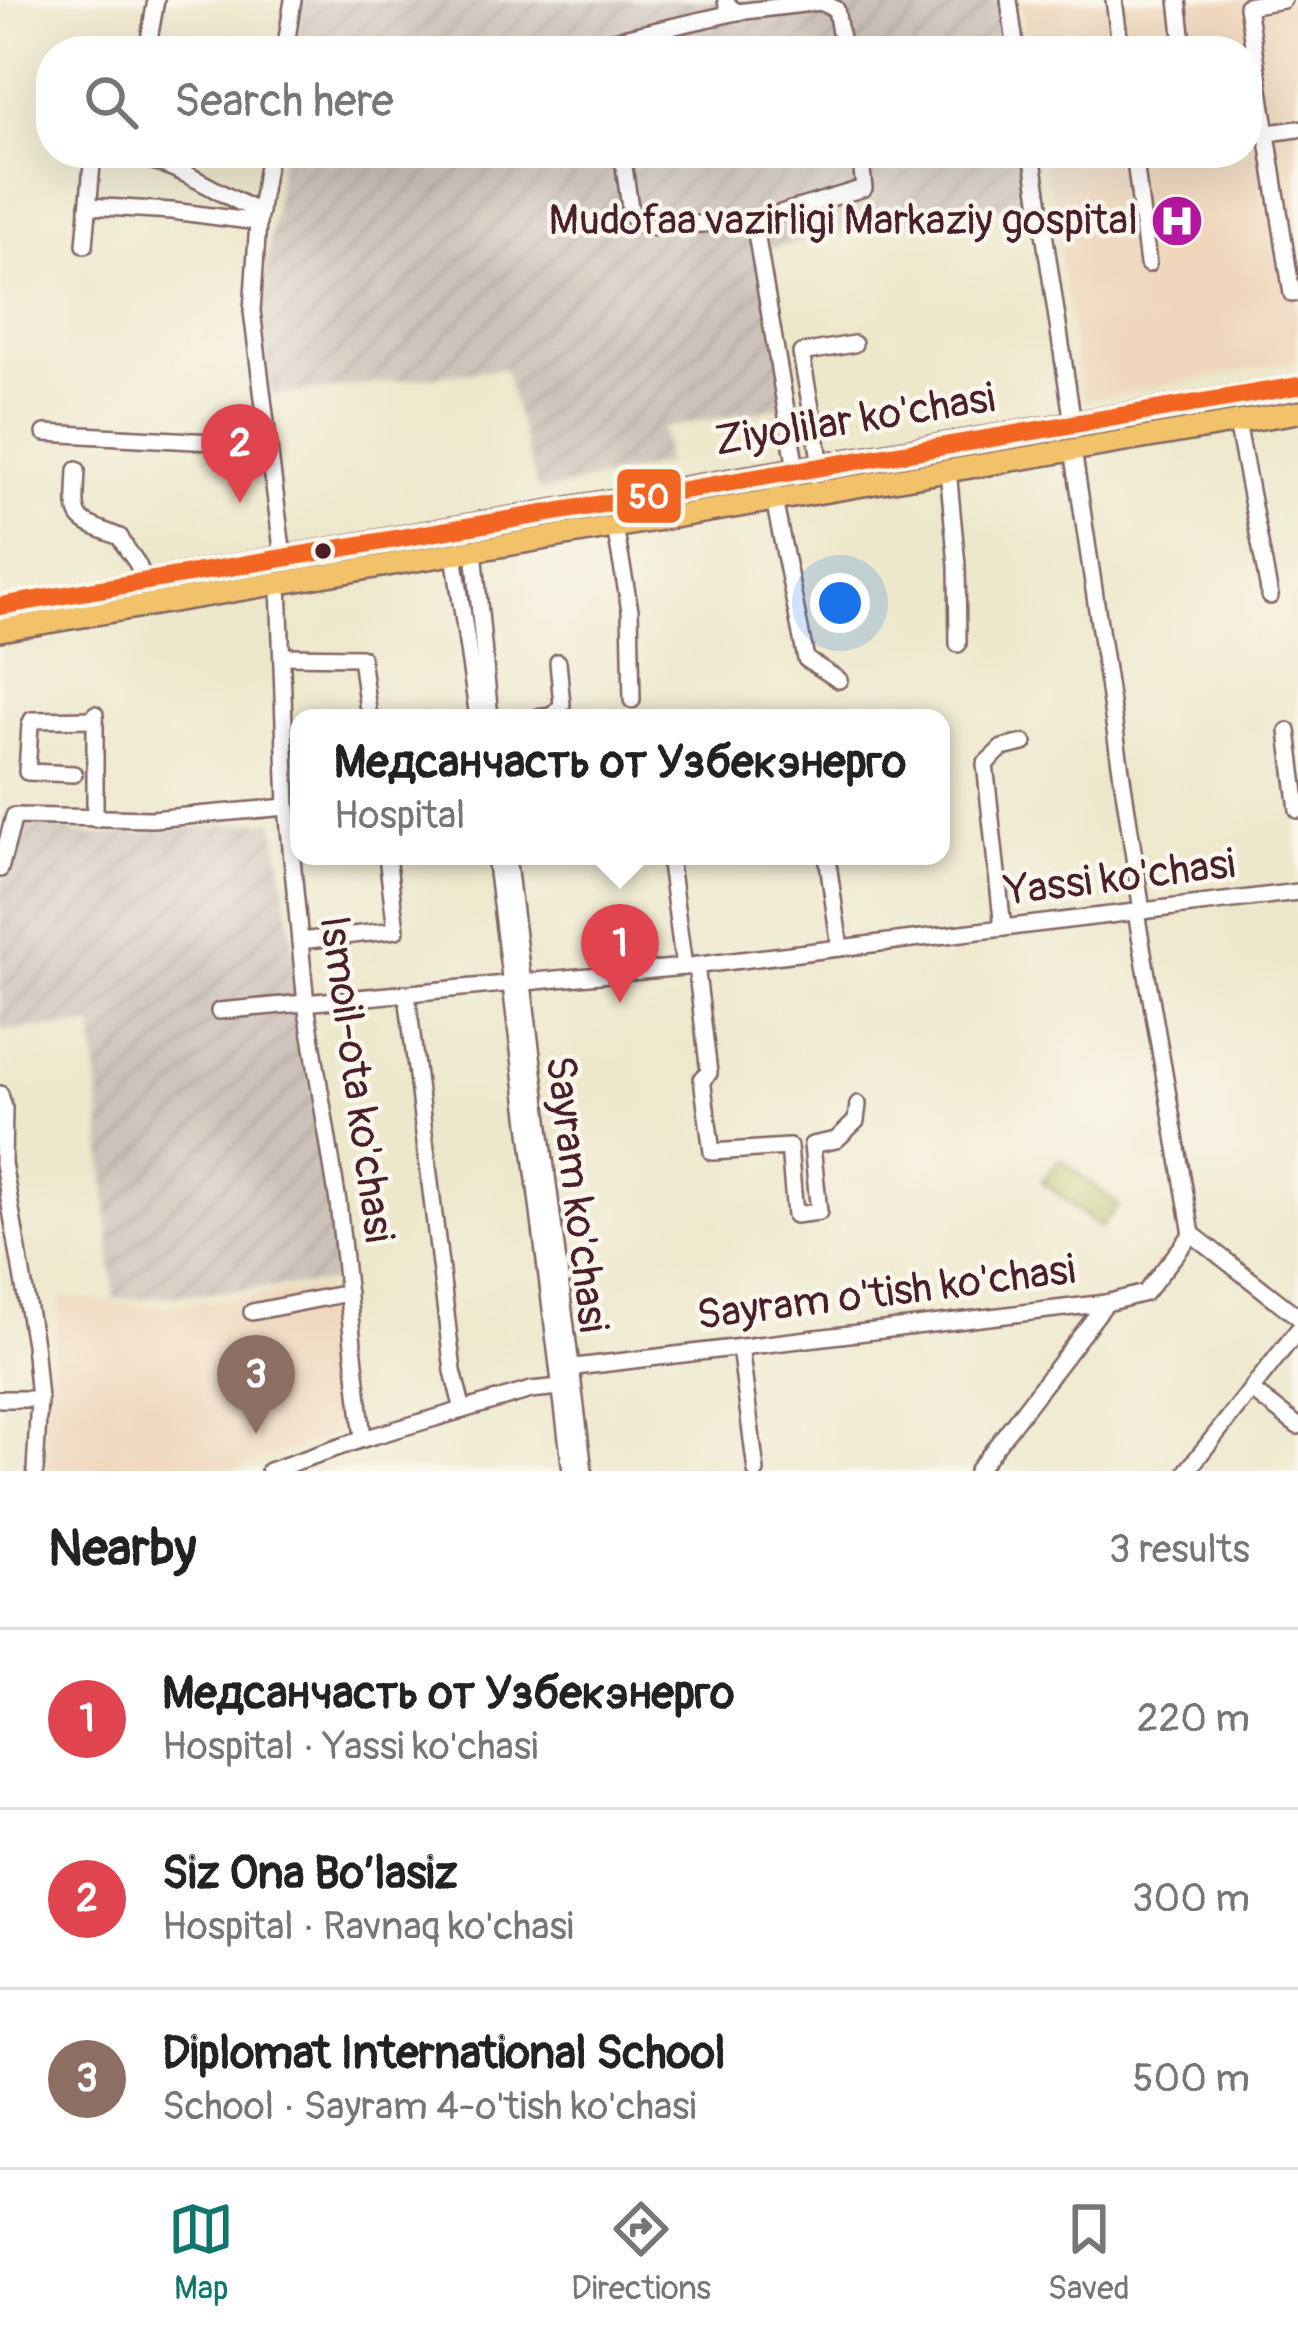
<!DOCTYPE html>
<meta charset="utf-8">
<style>
:root{--surface:#fff;--page:#f2f2f2;--text:#222;--muted:#767676;--line:#e0e0e0;--accent:#0f766e}
body{margin:0;font-family:Pangolin,sans-serif;background:var(--page);color:var(--text)}
.you{position:absolute;left:840px;top:603px;width:42px;height:42px;margin:-30px;border:9px solid #fff;border-radius:50%;background:#1a73e8;box-shadow:0 0 0 18px #1a73e833}
.badge{display:grid;place-items:center;width:78px;height:78px;border-radius:50%;background:var(--accent);color:#fff;font-size:39px;font-weight:700}
.pin{position:absolute;translate:-50% -99px;filter:drop-shadow(0 3px 6px #0008)}
.pin::after{content:'';position:absolute;top:63px;width:42px;height:36px;background:inherit;clip-path:polygon(0 0,100% 0,50% 100%)}
.popup{position:absolute;left:290px;top:709px;width:660px;height:156px;box-sizing:border-box;display:grid;place-content:center;border-radius:24px;background:var(--surface);filter:drop-shadow(0 3px 9px #0005);font-size:39px;white-space:nowrap;color:var(--muted)}
.popup b{font-size:45px;color:var(--text)}
.popup::after{content:'';position:absolute;left:50%;top:100%;margin-left:-24px;border:24px solid transparent;border-top-color:var(--surface)}
.list{margin:0;padding:0;list-style:none}
h2{display:flex;justify-content:space-between;align-items:center;height:156px;margin:0;padding:0 48px;font-size:51px}
h2 small{font-size:39px;font-weight:400;color:var(--muted)}
.list li{display:grid;grid-template-columns:78px 1fr auto;gap:36px;align-items:center;box-sizing:border-box;height:180px;padding:0 48px;border-top:3px solid var(--line)}
.list b{display:block;font-size:45px;white-space:nowrap}
.list p{margin:0;font-size:39px;white-space:nowrap;color:var(--muted)}
.list em{font-size:39px;font-style:normal;color:var(--muted)}
.icon{flex:none;width:66px;height:66px;fill:none;stroke:currentColor;stroke-width:2;stroke-linecap:round;stroke-linejoin:round}
.map{position:relative;flex:none;width:1298px;height:1471px;overflow:hidden}
.search{position:absolute;background:var(--surface);box-shadow:0 12px 48px #0002;left:36px;right:36px;top:36px;height:132px;display:flex;align-items:center;gap:30px;box-sizing:border-box;padding:0 42px;border-radius:48px;color:var(--muted);font-size:45px}
.sheet{height:696px;background:var(--surface)}
nav{display:flex;justify-content:space-around;align-items:center;box-sizing:border-box;height:168px;border-top:3px solid var(--line);background:var(--surface);font-size:33px;color:var(--muted)}
nav a{display:grid;justify-items:center;gap:6px}
nav .on{color:var(--accent)}
.map>svg:first-child{display:block}
.built{fill:#efd6bb}
.industrial{fill:url(#industrial-furrows)}
.grass{fill:#b7c76a;stroke:#80734a;stroke-width:3}
.lines{fill:none;stroke-linecap:round;stroke-linejoin:round}
.minor-casing{stroke:#836563;stroke-width:20}
.major-casing{stroke:#836563;stroke-width:26}
.minor{stroke:#fff;stroke-width:15}
.major{stroke:#f2c26a;stroke-width:21}
.bus-1-casing{stroke:#fbf7ec;stroke-width:27}
.bus-1{stroke:#f26522;stroke-width:18}
.bus-dot{fill:#4a1f2b;stroke:#fbf7ec;stroke-width:4.5}
.labels{text-anchor:middle;dominant-baseline:central;stroke-width:9;stroke-linejoin:round;paint-order:stroke}
.poi-label{font-size:42px;fill:#4a1f2b;stroke:#fbf7ec;text-anchor:end}
.street-label{font-size:42px;fill:#4a1f2b;stroke:#fbf7ec}
.line-badge{stroke:#fbf7ec;stroke-width:4.5}
.badge-label{font-size:33px;text-anchor:middle;font-weight:bold;fill:#fff}
</style>
<div class="map">
<svg width="1298" height="1471" viewBox="0 0 1298 1471">
<defs>
<pattern id="industrial-furrows" width="10" height="10" patternUnits="userSpaceOnUse" patternTransform="scale(3)"><rect width="10" height="10" fill="#cdc2b9"/><path d="M-1 1l2-2M0 10L10 0M9 11l2-2" fill="none" stroke="#b2a69f"/></pattern>
</defs>
<rect width="100%" height="100%" fill="#fbf7ec"/>
<filter id="ink" filterUnits="userSpaceOnUse"><feTurbulence type="fractalNoise" baseFrequency=".00833" numOctaves="2"/><feDisplacementMap in="SourceGraphic" scale="24" xChannelSelector="R" yChannelSelector="G"/><feConvolveMatrix kernelMatrix="1 2 1 2 8 2 1 2 1" color-interpolation-filters="sRGB"/></filter>
<filter id="wash" filterUnits="userSpaceOnUse"><feTurbulence type="fractalNoise" baseFrequency=".004" numOctaves="4" result="noise"/><feDisplacementMap in="SourceGraphic" scale="48" xChannelSelector="R" yChannelSelector="G"/><feGaussianBlur stdDeviation="2.7" result="paint"/><feColorMatrix in="noise" values="0 0 0 0 0 0 0 0 0 0 0 0 0 0 0 0 0 1.4 0 .05"/><feComposite in="paint" operator="in"/></filter>
<g filter="url(#wash)">
<rect width="100%" height="100%" fill="#ede7cb"/>
<!-- built -->
<g class="built">
<polygon points="1020,0 1298,0 1298,360 1082,401 1045,153 1247,153 1247,51 1028,51"/>
<polygon points="323,1288 350,1429 231,1471 37,1471 60,1297 160,1307"/>
</g>
<!-- industrial -->
<g class="industrial">
<polygon points="303,0 998,0 1008,51 296,51"/>
<polygon points="282,153 1029,153 1039,201 762,249 790,405 663,428 665,464 538,492 504,368 271,396 260,313"/>
<polygon points="20,820 93,836 274,820 284,879 339,1282 114,1300 93,1025 0,1030 0,891"/>
</g>
<!-- grass -->
<polygon class="grass" points="1060,1159 1118,1205 1100,1228 1042,1181"/>
</g>
<g filter="url(#ink)">
<g class="lines">
<!-- minor casing -->
<g class="minor-casing">
<g id="minor">
<polyline points="726,0 727,5 737,12 820,2 836,9 843,51"/>
<polyline points="1009,0 1016,51"/>
<polyline points="1114,0 1121,51"/>
<polyline points="1178,0 1184,51"/>
<polyline points="1283,0 1247,6 1292,294 1298,293"/>
<polyline points="147,51 156,0"/>
<polyline points="285,51 293,0"/>
<polyline points="565,51 737,12"/>
<polyline points="1247,136 1298,129"/>
<polyline points="269,153 258,222 252,311 283,557"/>
<polyline points="622,153 631,214 636,223 649,227 754,221"/>
<polyline points="1032,153 1073,424"/>
<polyline points="1134,153 1148,264"/>
<path d="M149 160C189 171 222 196 260 212"/>
<polyline points="88,206 172,211 258,222"/>
<polyline points="85,245 93,153"/>
<polyline points="1237,422 1270,596"/>
<polyline points="45,433 269,445"/>
<polyline points="1073,449 1142,911"/>
<polyline points="821,464 801,353 854,344"/>
<polyline points="796,469 754,221 864,188 860,153"/>
<path d="M77 470C75 522 70 518 120 537 128 555 140 560 143 581"/>
<polyline points="948,470 957,565 958,644"/>
<polyline points="774,500 806,659 839,680"/>
<polyline points="615,527 630,610 632,700"/>
<polyline points="474,550 490,718"/>
<polyline points="454,554 478,718"/>
<polyline points="279,583 287,807 306,1004 338,1202 363,1439"/>
<polyline points="282,656 361,657 369,718"/>
<polyline points="535,718 552,716 562,705 558,662"/>
<polyline points="1288,731 1298,810"/>
<polyline points="74,774 27,772 30,725 32,720 95,719"/>
<polyline points="95,819 95,714"/>
<polyline points="495,856 571,1471"/>
<polyline points="507,856 584,1471"/>
<polyline points="669,856 684,967"/>
<polyline points="827,856 840,948"/>
<polyline points="0,869 14,816 152,819 287,807"/>
<polyline points="1136,912 1192,1234"/>
<polyline points="1003,928 985,764 1002,748 1024,743"/>
<polyline points="300,941 396,930 387,856"/>
<polyline points="696,965 709,1073 702,1079 712,1152 789,1147 795,1215 819,1212 812,1145 836,1140 856,1121 858,1104"/>
<polyline points="407,994 453,1371 463,1410"/>
<polyline points="219,1011 684,967 1298,892"/>
<polyline points="0,1094 4,1108 3,1163 34,1344 39,1399 35,1471"/>
<polyline points="1192,1234 1298,1317"/>
<polyline points="252,1312 348,1293"/>
<polyline points="740,1347 756,1471"/>
<polyline points="559,1369 1106,1303 1145,1293 1192,1234"/>
<polyline points="1251,1390 1298,1426"/>
<polyline points="0,1399 39,1399"/>
<polyline points="269,1471 363,1439 531,1390 570,1386"/>
<polyline points="977,1471 1106,1303"/>
<polyline points="1187,1471 1298,1330"/>
</g>
</g>
<!-- major casing -->
<g class="major-casing">
<g id="major">
<polyline points="0,606 796,469 1298,386"/>
<polyline points="0,630 1298,412"/>
</g>
</g>
<!-- minor -->
<use href="#minor" class="minor"/>
<!-- major -->
<use href="#major" class="major"/>
<!-- bus-1 casing -->
<g class="bus-1-casing">
<polyline id="bus-1" points="0,606 1298,386"/>
</g>
<!-- bus-1 -->
<use href="#bus-1" class="bus-1"/>
</g>
</g>
<!-- icons -->
<defs>
<g id="hospital-disc" transform="scale(2.7)"><circle r="9.5" fill="#b5179e" stroke="#fbf7ec"/><path d="M-5-5h3v3.5h4V-5h3V5h-3V1.5h-4V5h-3Z" fill="#fff"/></g>
</defs>
<g fill-rule="evenodd">
<use href="#hospital-disc" x="1177" y="221"/>
</g>
<!-- markers -->
<circle class="bus-dot" cx="323" cy="551" r="10"/>
<g class="labels">
<!-- poi labels -->
<g class="poi-label">
<text x="1138" y="221">Mudofaa vazirligi Markaziy gospital</text>
</g>
<!-- street labels -->
<g class="street-label">
<text transform="translate(855 420) rotate(-9)">Ziyolilar ko'chasi</text>
<text transform="translate(1120 878) rotate(-7)">Yassi ko'chasi</text>
<text transform="translate(356 1079) rotate(82)">Ismoil-ota ko'chasi</text>
<text transform="translate(576 1194) rotate(83)">Sayram ko'chasi</text>
<text transform="translate(886 1293) rotate(-7)">Sayram o'tish ko'chasi</text>
</g>
</g>
<rect class="line-badge" x="615" y="467" width="68" height="58" rx="12" fill="#f26522"/>
<g class="badge-label">
<text x="649" y="508">50</text>
</g>
</svg>
<div class="you"></div>
<div class="pin badge" style="left:620px;top:1003px;background:#e0444e">1</div>
<div class="popup"><b>Медсанчасть от Узбекэнерго</b>Hospital</div>
<div class="pin badge" style="left:240px;top:503px;background:#e0444e">2</div>
<div class="pin badge" style="left:256px;top:1434px;background:#8d6e63">3</div>
<div class="search"><svg class="icon" aria-label="search" viewBox="0 0 24 24"><circle cx="10" cy="10" r="6"/><path d="M15 15l6 6"/></svg>Search here</div>
</div>
<section class="sheet">
<h2>Nearby<small>3 results</small></h2>
<ul class="list">
<li><span class="badge" style="background:#e0444e">1</span><div><b>Медсанчасть от Узбекэнерго</b><p>Hospital · Yassi ko'chasi</p></div><em>220 m</em></li>
<li><span class="badge" style="background:#e0444e">2</span><div><b>Siz Ona Bo’lasiz</b><p>Hospital · Ravnaq ko'chasi</p></div><em>300 m</em></li>
<li><span class="badge" style="background:#8d6e63">3</span><div><b>Diplomat International School</b><p>School · Sayram 4-o'tish ko'chasi</p></div><em>500 m</em></li>
</ul>
</section>
<nav>
<a class="on"><svg class="icon" aria-label="map" viewBox="0 0 24 24"><path d="M3 6l6-2 6 2 6-2v14l-6 2-6-2-6 2zM9 4v14M15 6v14"/></svg>Map</a>
<a><svg class="icon" aria-label="directions" viewBox="0 0 24 24"><path d="M12 3l9 9-9 9-9-9zM9 14v-3h6M13 9l2 2-2 2"/></svg>Directions</a>
<a><svg class="icon" aria-label="saved" viewBox="0 0 24 24"><path d="M7 4h10v16l-5-4-5 4z"/></svg>Saved</a>
</nav>
